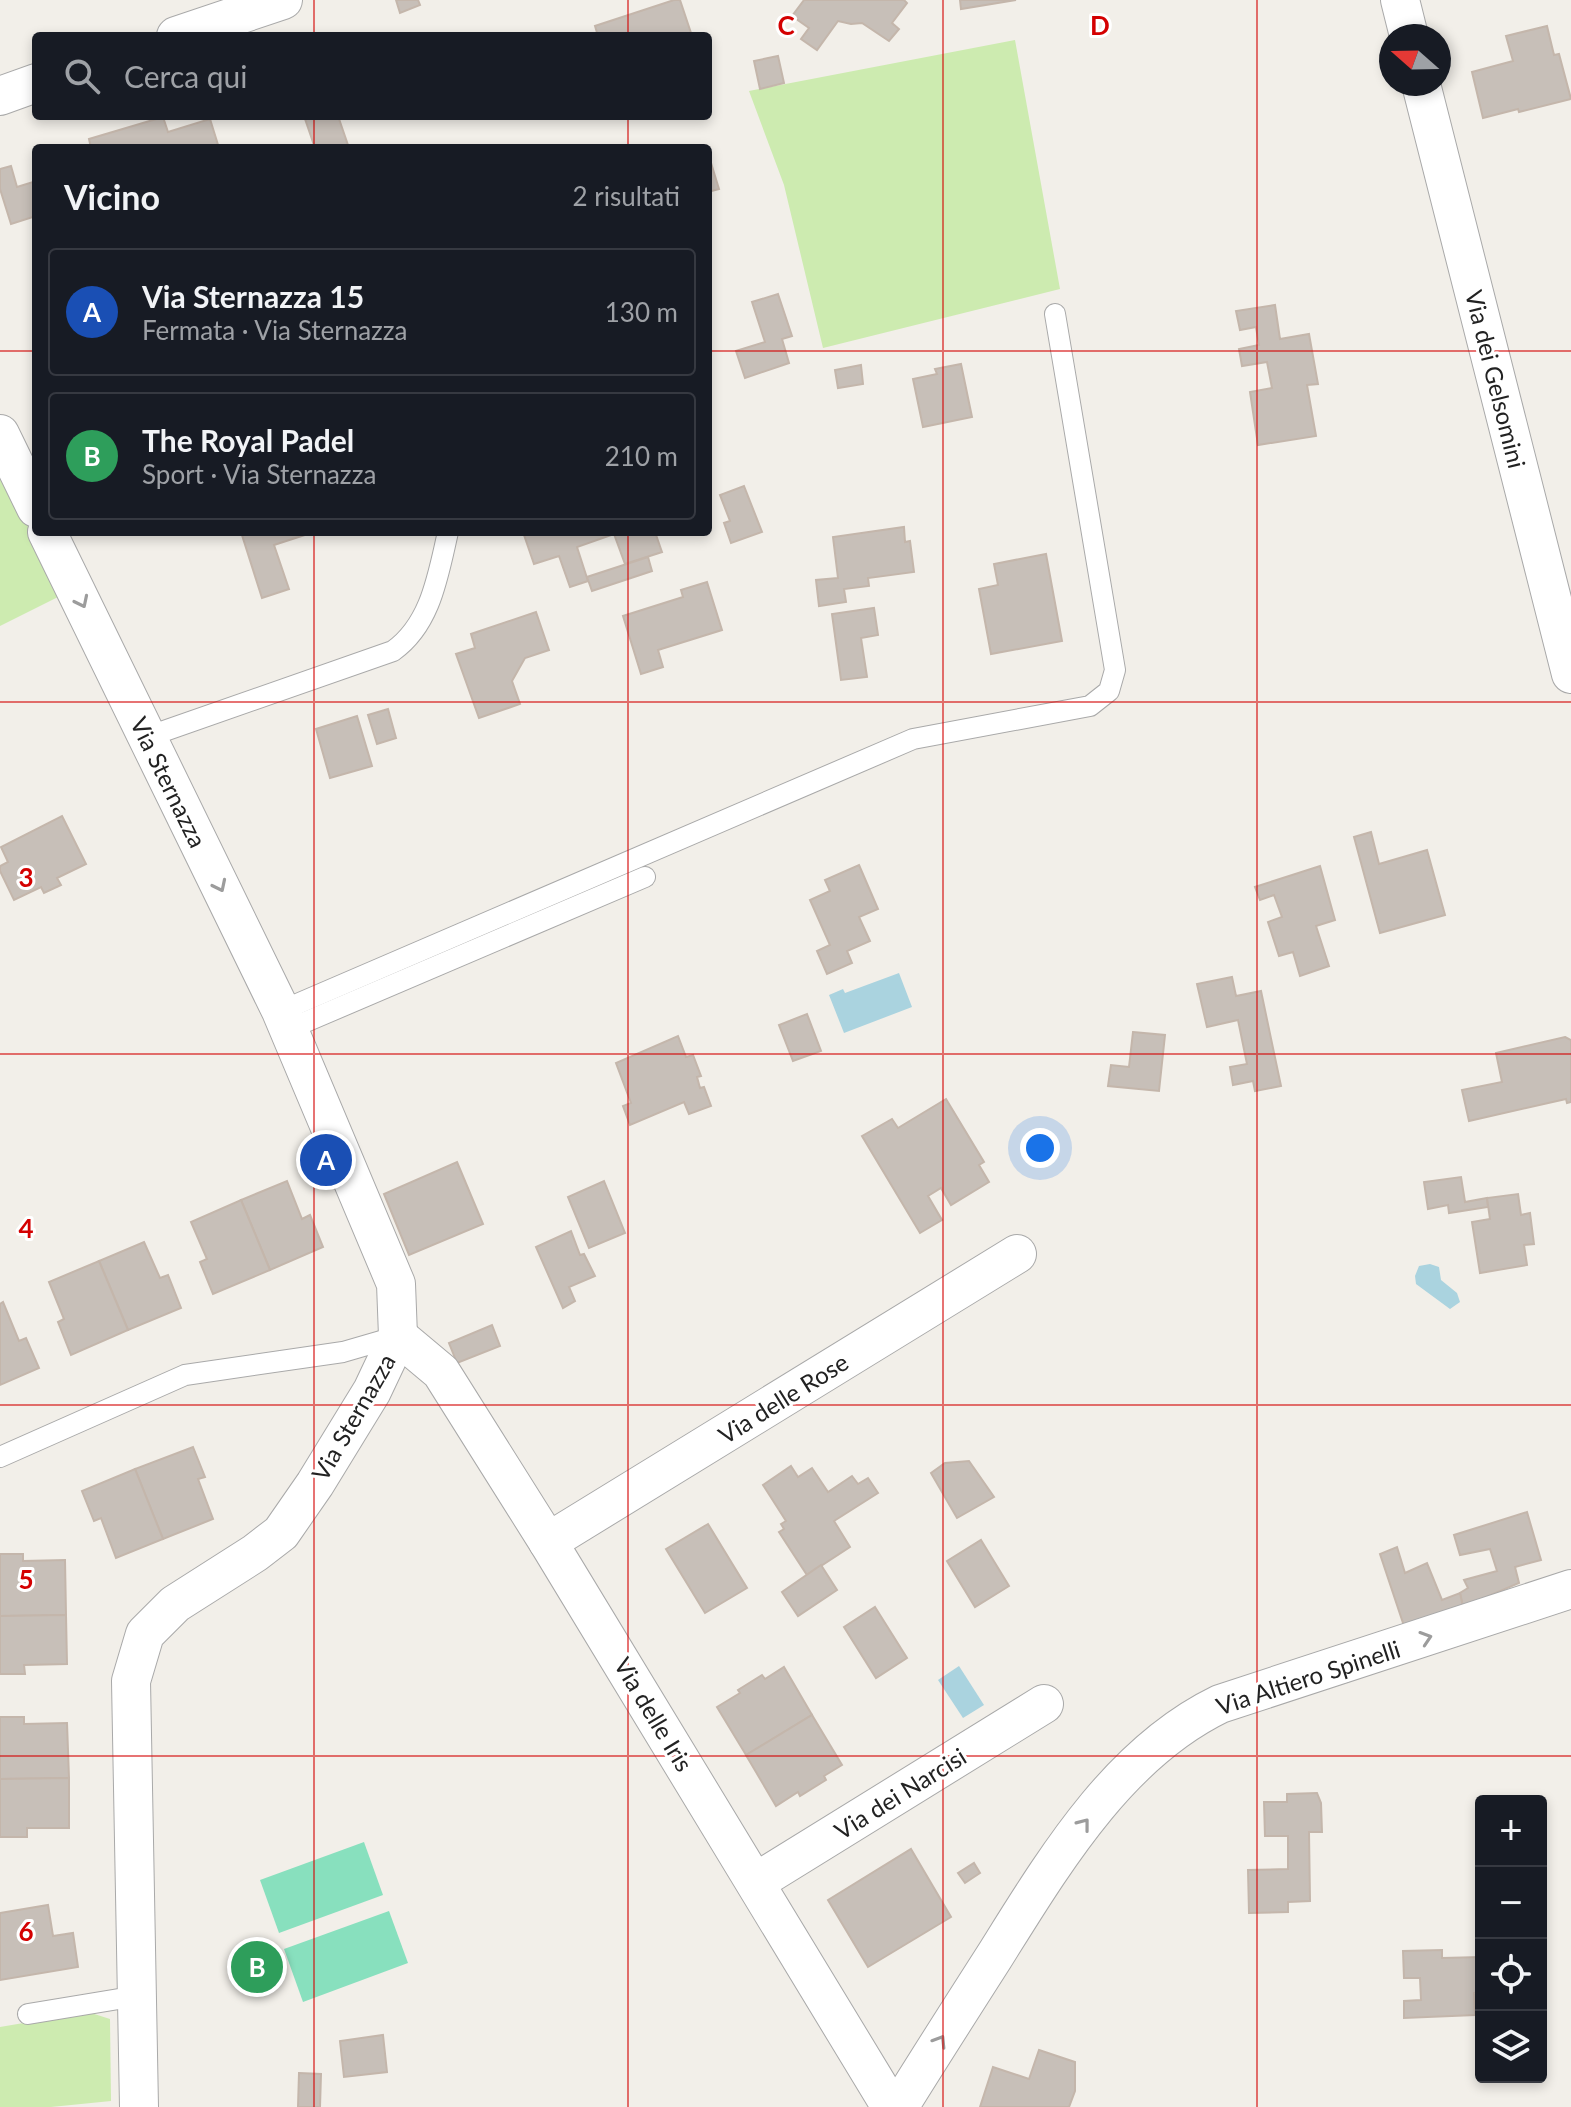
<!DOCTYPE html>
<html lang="it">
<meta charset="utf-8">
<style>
:root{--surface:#171b24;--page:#242831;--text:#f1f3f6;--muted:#9ea1a6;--line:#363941;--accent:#0f766e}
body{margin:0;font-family:Lato,sans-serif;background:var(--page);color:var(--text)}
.controls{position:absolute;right:24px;bottom:24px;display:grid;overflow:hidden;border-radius:8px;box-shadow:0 4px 12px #0003}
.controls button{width:72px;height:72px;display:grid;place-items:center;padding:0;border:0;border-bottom:2px solid var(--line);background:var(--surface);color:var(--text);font:40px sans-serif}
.compass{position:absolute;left:1379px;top:24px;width:72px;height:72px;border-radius:50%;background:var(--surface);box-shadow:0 4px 12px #0003;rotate:290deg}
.you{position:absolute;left:1040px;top:1148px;width:28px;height:28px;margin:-20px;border:6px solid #fff;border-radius:50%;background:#1a73e8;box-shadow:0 0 0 12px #1a73e833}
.badge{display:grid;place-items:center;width:52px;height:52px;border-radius:50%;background:var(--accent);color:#fff;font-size:26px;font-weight:700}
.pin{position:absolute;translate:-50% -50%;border:4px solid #fff;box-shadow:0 2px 8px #0006}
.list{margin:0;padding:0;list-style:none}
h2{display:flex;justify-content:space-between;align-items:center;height:104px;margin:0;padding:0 32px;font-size:34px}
h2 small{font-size:26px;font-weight:400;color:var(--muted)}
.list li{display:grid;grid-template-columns:52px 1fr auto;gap:24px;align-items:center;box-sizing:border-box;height:128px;margin:0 16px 16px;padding:0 16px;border:2px solid var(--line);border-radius:8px}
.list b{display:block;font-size:30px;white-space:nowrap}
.list p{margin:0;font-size:26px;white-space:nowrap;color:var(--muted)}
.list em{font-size:26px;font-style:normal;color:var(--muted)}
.icon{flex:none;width:44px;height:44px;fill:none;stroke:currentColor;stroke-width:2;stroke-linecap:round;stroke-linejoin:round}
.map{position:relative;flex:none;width:1571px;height:2107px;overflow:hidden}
.search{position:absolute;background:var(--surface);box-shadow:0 4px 12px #0003;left:32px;top:32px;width:680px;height:88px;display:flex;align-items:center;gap:20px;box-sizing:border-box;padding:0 28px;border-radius:8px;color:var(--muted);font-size:30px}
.panel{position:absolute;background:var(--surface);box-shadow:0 4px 12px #0003;left:32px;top:144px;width:680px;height:392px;border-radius:8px}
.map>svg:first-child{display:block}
.grass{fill:#cdebb0}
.pitch{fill:#88e0be}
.water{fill:#aad3df}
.building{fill:#c7bfb8;stroke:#c4b6ab;stroke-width:2}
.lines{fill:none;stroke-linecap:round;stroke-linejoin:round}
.service-casing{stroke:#a9a9a9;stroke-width:22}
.minor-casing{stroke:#a9a9a9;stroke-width:40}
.service{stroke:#fff;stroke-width:20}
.minor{stroke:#fff;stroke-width:38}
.oneway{stroke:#9c9c9c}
.grid{fill:none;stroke:#d40000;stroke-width:2;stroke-opacity:0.55}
.labels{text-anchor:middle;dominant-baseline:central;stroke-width:6;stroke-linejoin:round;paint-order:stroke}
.street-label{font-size:24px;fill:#222;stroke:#fff}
.grid-label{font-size:26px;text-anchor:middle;font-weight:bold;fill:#d40000;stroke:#fff;stroke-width:6;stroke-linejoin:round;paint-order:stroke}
</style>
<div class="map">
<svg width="1571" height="2107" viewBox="0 0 1571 2107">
<rect width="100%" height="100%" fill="#f2efe9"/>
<!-- grass -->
<g class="grass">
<polygon points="1015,40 1060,289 823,348 784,185 749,91"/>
<polygon points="0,460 64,594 0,626"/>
<polygon points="88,2012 110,2019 111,2101 51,2107 0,2107 0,2027"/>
</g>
<!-- pitch -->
<g class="pitch">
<polygon points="364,1842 383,1895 279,1933 260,1880"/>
<polygon points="389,1911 408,1963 303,2002 284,1949"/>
</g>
<!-- water -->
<g class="water">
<polygon points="899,973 912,1007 844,1033 829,995 843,989 845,993"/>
<polygon points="1430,1264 1439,1267 1441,1280 1457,1293 1460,1302 1450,1309 1416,1284 1415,1276 1419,1266"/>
<polygon points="959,1666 984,1705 963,1718 938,1680"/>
</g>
<!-- building -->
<g class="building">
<polygon points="396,0 418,0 420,5 400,13"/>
<polygon points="674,0 680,0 692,36 598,36 595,26"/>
<polygon points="804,0 904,0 907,3 892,23 899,29 889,41 862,23 851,24 838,21 817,50 801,39 809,28 792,16"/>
<polygon points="960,0 1016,0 961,9"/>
<polygon points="1547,26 1554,55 1559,54 1571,99 1519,112 1518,109 1483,118 1472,72 1513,61 1506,36"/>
<polygon points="778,56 784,83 760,89 754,61"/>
<polygon points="304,116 338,116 349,148 315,148"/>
<polygon points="163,117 168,132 210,119 219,148 91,148 89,139"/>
<polygon points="708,153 719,189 708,192"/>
<polygon points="11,166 17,187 36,181 36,216 11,224 0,189 0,169"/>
<polygon points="778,294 792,336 782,339 789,363 745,378 736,351 765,342 752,302"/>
<polygon points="1275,305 1280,339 1309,334 1318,384 1307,385 1316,436 1258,445 1250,392 1272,388 1267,362 1242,366 1239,349 1259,345 1256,327 1240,330 1236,311"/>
<polygon points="961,364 972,417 923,427 913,379 937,374 935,369"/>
<polygon points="861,365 863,384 838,388 835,370"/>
<polygon points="744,486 762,532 731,543 724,523 730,521 720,495"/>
<polygon points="904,527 905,542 910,541 914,572 868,578 869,586 844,589 846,602 819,606 816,580 838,578 833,537"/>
<polygon points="241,532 314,532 274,545 289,589 262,598"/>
<polygon points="523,532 655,532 662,552 625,564 614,534 577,547 588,581 570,587 559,556 534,564"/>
<polygon points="1046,554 1062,641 991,654 979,589 998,585 994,564"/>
<polygon points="648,557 652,571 592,591 587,577"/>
<polygon points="707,582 722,630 658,650 663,667 641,674 623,616 683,597 681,590"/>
<polygon points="874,608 878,635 861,638 867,677 841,680 832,614"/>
<polygon points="536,612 549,650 525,658 512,681 520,704 479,718 456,654 475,648 471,634"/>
<polygon points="388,709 396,738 377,744 368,715"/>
<polygon points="357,716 372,766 330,778 316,729"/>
<polygon points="62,816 86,864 57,878 61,885 44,893 41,887 14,900 0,871 0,866 8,862 1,847"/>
<polygon points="1371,832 1379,864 1427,850 1445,915 1380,933 1354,837"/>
<polygon points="859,865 878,909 859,917 870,941 847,951 852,963 827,974 817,951 830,945 810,900 830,891 825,880"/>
<polygon points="1320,866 1335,920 1316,926 1329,966 1300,976 1293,952 1279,956 1268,922 1282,917 1274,895 1260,900 1255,887"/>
<polygon points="1232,977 1236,996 1261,991 1281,1086 1255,1091 1253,1081 1233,1085 1230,1067 1247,1064 1238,1020 1207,1027 1197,984"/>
<polygon points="807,1014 821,1051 793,1061 779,1025"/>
<polygon points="1133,1032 1165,1035 1159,1091 1108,1086 1111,1065 1129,1067"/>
<polygon points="678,1036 686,1057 693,1055 701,1076 697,1077 700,1088 704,1087 711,1106 689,1114 684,1102 630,1125 623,1106 631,1103 616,1063"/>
<polygon points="1565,1037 1571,1040 1571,1102 1567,1103 1566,1099 1469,1121 1462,1090 1502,1082 1496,1053"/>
<polygon points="946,1099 984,1162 979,1165 989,1182 951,1205 941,1188 928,1196 942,1220 920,1233 862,1136 892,1119 898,1128"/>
<polygon points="457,1162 483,1224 409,1255 384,1194"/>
<polygon points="1461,1177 1465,1202 1487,1198 1488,1207 1449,1213 1448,1205 1428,1209 1424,1182"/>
<polygon points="287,1181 302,1219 310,1215 323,1247 270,1270 241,1200"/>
<polygon points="604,1181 625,1233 589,1248 568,1197"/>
<polygon points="1518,1194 1521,1215 1530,1213 1534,1244 1524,1245 1527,1265 1480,1273 1472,1222 1490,1219 1487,1198"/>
<polygon points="241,1200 270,1270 213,1294 200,1262 207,1259 191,1222"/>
<polygon points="571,1231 580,1255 584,1254 595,1276 569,1287 575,1301 563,1308 536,1247"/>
<polygon points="144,1242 160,1278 168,1275 181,1308 128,1330 99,1261"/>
<polygon points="99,1261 128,1330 71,1355 58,1322 64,1319 49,1282"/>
<polygon points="3,1302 19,1341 26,1338 39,1368 0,1385 0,1304"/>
<polygon points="492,1325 500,1346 457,1363 449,1343"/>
<polygon points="193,1447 205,1477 198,1479 213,1519 163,1539 135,1469"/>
<polygon points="969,1461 994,1497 957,1518 931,1473 945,1463"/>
<polygon points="791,1466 798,1477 812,1468 828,1492 852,1476 858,1484 868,1478 878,1493 834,1521 850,1547 807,1575 779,1532 784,1529 781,1524 786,1521 763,1485"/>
<polygon points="135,1469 163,1539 116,1558 101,1518 94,1521 82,1491"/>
<polygon points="1527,1512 1541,1560 1515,1567 1519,1583 1463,1607 1460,1593 1468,1588 1464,1580 1497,1571 1490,1549 1460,1555 1454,1535"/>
<polygon points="708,1524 747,1588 705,1613 666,1549"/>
<polygon points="981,1540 1009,1586 975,1607 947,1561"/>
<polygon points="1397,1547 1405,1573 1427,1563 1442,1600 1460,1593 1463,1607 1405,1629 1380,1554"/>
<polygon points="0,1554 23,1554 23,1561 65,1560 66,1615 0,1616"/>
<polygon points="821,1565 837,1590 798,1616 782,1592"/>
<polygon points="875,1607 907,1658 876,1678 844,1627"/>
<polygon points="66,1615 67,1664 24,1665 25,1674 0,1674 0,1616"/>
<polygon points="784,1667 812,1715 746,1755 717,1707 740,1693 738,1690 762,1675 765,1679"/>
<polygon points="812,1715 842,1765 824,1776 826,1780 800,1796 798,1792 776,1806 746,1755"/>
<polygon points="0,1717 24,1717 24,1724 67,1723 69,1778 0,1779"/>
<polygon points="69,1778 69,1828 27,1828 27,1837 0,1837 0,1779"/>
<polygon points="1317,1793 1321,1803 1322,1832 1309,1832 1310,1901 1288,1902 1288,1912 1249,1913 1248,1870 1288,1869 1288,1836 1265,1836 1264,1802 1287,1802 1287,1794"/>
<polygon points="911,1849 951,1917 868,1967 828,1900"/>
<polygon points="974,1863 980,1873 965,1883 958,1873"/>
<polygon points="48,1905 53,1936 73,1933 78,1967 0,1980 0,1913"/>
<polygon points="1442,1950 1442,1958 1481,1957 1481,1992 1474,1993 1475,2015 1404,2018 1404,2001 1421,2000 1420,1978 1404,1978 1403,1951"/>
<polygon points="383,2035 387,2072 344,2077 340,2041"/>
<polygon points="1039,2050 1075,2062 1075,2091 1069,2107 980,2107 993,2067 1029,2079"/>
<polygon points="299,2073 321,2074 320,2107 298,2107"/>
</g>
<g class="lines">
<!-- service casing -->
<g class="service-casing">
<g id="service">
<path d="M147 737 393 651C431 624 438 575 448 532"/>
<polyline points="281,1011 913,739 1090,706 1109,691 1115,670 1055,314"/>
<polyline points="289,1029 645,877"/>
<polyline points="0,1457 185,1375 343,1352 398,1336"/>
<polyline points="28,2014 137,1996"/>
</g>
</g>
<!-- minor casing -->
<g class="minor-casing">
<g id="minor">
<polyline points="1400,0 1409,36"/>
<polyline points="176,36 283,0"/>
<polyline points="1421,84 1571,674"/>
<polyline points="0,96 36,83"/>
<polyline points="0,434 36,508"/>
<polyline points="47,532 281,1011 396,1284 398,1336 372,1391 315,1484 281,1533 255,1553 175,1604 145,1634 131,1681 139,2107"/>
<polyline points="398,1336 441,1372 548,1542 891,2107"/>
<polyline points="548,1542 1017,1254"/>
<polyline points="756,1882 1044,1704"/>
<path d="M899 2107C930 2057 962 2007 994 1957 1053 1863 1117 1754 1220 1704L1571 1589"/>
</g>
</g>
<!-- service -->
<use href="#service" class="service"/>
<!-- minor -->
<use href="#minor" class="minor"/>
</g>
<!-- one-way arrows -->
<defs><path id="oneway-chevron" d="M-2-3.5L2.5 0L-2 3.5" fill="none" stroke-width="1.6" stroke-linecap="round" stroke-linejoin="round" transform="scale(2)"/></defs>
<g class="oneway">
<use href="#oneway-chevron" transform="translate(82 602) rotate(64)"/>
<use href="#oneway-chevron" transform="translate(220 886) rotate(64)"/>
<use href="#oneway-chevron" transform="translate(1426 1638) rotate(-18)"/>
<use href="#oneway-chevron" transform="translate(1084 1824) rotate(-52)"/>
<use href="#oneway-chevron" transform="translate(940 2041) rotate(-58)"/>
</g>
<!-- grid -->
<path class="grid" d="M314 0V36M628 0V36M943 0V2107M1257 0V2107M314 116V148M628 116V148M0 351H36M708 351H1571M314 532V2107M628 532V2107M0 702H1571M0 1054H1571M0 1405H1571M0 1756H1571"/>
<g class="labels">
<!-- street labels -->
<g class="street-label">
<text transform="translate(1496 379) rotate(76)">Via dei Gelsomini</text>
<text transform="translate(169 782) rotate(64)">Via Sternazza</text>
<text transform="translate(783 1398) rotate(-32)">Via delle Rose</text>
<text transform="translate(353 1417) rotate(-60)">Via Sternazza</text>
<text transform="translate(1308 1677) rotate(-18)">Via Altiero Spinelli</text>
<text transform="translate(654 1714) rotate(59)">Via delle Iris</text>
<text transform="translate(900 1793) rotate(-32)">Via dei Narcisi</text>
</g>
</g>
<g class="grid-label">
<text x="786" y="35">C</text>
<text x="1100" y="35">D</text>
<text x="26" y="887">3</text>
<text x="26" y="1238">4</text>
<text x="26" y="1589">5</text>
<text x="26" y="1941">6</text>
</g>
</svg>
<div class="controls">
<button>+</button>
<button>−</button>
<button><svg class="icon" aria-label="locate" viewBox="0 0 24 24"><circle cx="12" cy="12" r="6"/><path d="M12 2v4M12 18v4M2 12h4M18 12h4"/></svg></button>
<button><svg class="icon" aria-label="layers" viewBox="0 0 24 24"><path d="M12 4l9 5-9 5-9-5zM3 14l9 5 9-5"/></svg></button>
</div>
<svg class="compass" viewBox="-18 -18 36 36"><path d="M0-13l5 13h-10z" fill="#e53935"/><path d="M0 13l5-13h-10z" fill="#9ea1a6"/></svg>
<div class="you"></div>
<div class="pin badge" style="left:326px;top:1160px;background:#1a4fb4">A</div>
<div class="pin badge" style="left:257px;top:1967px;background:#2e9e5b">B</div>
<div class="search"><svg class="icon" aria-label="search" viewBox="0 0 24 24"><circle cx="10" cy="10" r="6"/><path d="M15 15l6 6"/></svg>Cerca qui</div>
<section class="panel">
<h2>Vicino<small>2 risultati</small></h2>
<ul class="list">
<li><span class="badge" style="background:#1a4fb4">A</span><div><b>Via Sternazza 15</b><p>Fermata · Via Sternazza</p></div><em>130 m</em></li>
<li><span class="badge" style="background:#2e9e5b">B</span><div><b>The Royal Padel</b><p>Sport · Via Sternazza</p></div><em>210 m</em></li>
</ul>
</section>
</div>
